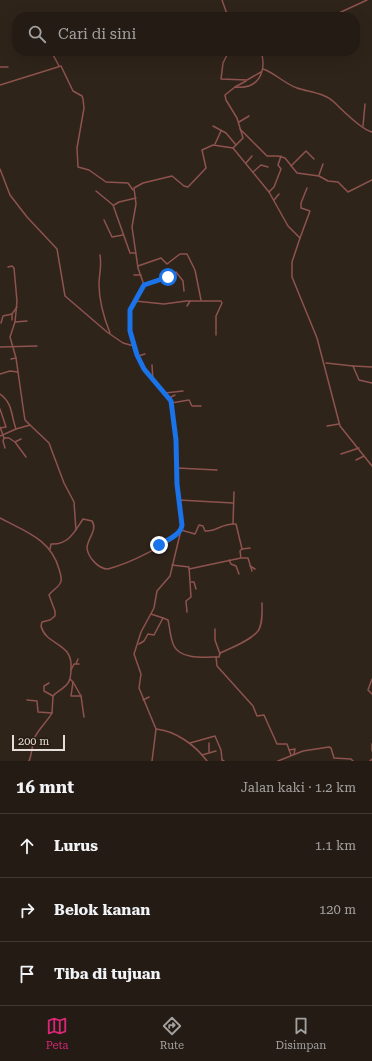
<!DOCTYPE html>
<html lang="id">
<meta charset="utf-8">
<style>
:root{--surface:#231b14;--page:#2b241d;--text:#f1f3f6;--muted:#a3a1a0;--line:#403934;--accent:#db2777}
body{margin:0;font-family:"Roboto Serif",serif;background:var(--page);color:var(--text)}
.scale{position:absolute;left:12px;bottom:10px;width:53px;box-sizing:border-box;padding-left:4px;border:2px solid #e5ddd7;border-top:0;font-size:11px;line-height:14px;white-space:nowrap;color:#e5ddd7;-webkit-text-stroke:3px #251b11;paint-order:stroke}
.stop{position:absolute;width:12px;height:12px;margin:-9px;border:3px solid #1a73e8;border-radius:50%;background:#fff}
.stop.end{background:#1a73e8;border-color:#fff;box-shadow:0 1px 4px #0008}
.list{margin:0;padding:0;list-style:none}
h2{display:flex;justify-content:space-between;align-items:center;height:52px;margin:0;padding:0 16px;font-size:17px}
h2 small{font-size:13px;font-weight:400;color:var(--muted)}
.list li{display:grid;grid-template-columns:26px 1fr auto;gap:12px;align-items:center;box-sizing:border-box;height:64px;padding:0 16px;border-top:1px solid var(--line)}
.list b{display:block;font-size:15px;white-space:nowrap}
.list em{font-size:13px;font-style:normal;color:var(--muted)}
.icon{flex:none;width:22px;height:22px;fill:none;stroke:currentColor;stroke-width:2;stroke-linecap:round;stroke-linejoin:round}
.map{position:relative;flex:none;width:372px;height:761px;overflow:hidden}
.search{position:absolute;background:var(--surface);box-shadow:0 4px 16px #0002;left:12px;right:12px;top:12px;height:44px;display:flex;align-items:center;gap:10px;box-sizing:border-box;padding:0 14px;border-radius:16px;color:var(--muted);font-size:15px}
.sheet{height:244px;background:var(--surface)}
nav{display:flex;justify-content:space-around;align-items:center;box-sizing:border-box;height:56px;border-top:1px solid var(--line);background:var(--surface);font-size:11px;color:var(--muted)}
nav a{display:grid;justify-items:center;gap:2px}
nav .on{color:var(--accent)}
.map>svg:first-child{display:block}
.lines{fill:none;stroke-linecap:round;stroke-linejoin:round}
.street{stroke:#8e534f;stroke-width:1.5}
.route{stroke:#1a73e8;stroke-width:5}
</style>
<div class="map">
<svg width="372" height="761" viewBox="0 0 372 761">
<rect width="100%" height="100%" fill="#2f241a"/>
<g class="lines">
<!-- street -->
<g class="street">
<polyline points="222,0 228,17"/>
<polyline points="336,17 341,12 367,0"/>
<polyline points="51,51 59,66"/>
<polyline points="229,51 223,63 221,79 247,80 261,72"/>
<polyline points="0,67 8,67"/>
<path d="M263 69C275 73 285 84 297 88 309 92 325 93 334 102 342 110 362 130 372 132"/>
<polyline points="0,85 61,66 73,91 82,96 83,99 84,108 77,148 78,167 89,170 106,182 128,183 133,190"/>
<polyline points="235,87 246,81"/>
<polyline points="239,122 249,116"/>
<polyline points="213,126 226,133 236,145"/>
<polyline points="363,126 365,104"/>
<polyline points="240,129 267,156 278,156 285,158 297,173 319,176 328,181 338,182 348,192 372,180"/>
<polyline points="215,144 221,131"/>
<path d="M233 148 243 138 237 118 226 100 225 95 235 87C259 90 267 71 261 51"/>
<polyline points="246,163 252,156"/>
<polyline points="291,166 306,151 314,159"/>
<polyline points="0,169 10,195 27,217 57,249 65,296 107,332 123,343 134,346 144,369 171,401 176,440 177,486 182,519 181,530 170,576 157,591 154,608 141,632 134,654 141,674 139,688 156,729 152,761"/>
<polyline points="253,172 261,165 268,167"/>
<polyline points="319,175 323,164"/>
<polyline points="96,191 113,205 130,253 136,253"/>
<polyline points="269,192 274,187 281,169 278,165 281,156"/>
<polyline points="274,200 279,194"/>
<polyline points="114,205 119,202 136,198"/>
<polyline points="104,220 112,237 123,235"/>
<polyline points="300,238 310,211 301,208 301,203 307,188"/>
<path d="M100 255C102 267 99 274 99 284 99 300 104 318 110 333"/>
<polyline points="138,266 161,258 167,264 180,254 187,254 195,270 201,300"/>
<polyline points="8,267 12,266 14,268 17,301 15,322 10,337 16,358 24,414 25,420 30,425"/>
<polyline points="134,275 141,275"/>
<polyline points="144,285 170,275 171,277 176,272 183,281 184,291"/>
<polyline points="135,301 164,304 186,301 221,301 222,303 216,316 216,335"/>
<polyline points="187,306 190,301"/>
<polyline points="12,320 12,314 17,307"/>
<polyline points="15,322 27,321"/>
<polyline points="1,323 3,316 12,314"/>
<polyline points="134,346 130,331 130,310 144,285 138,268 132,227 136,204 134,188 143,183 172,176 184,186 188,187 206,168 202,150 213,145 233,148 269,192 288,226 300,238 292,262 292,277 317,338 340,426 372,466"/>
<polyline points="0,347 37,346"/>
<polyline points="138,356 145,354"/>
<polyline points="11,359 16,358"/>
<polyline points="326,363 353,366 359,380 372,383"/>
<polyline points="152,365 153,381"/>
<polyline points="353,366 372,367"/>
<polyline points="0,374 10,371 18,372"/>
<polyline points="165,393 183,391"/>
<path d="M0 394C13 403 11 416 16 429L30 425 49 443 64 483 74 502 76 530"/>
<polyline points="169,398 175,395"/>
<polyline points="171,403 189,400 192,406 201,406"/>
<polyline points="0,409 6,427 0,428"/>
<polyline points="327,426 339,424"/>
<polyline points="0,427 4,438 9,438 15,442 21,439"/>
<polyline points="0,436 16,429"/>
<polyline points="4,438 3,441 5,448"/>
<polyline points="15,442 26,457"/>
<polyline points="341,454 359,448"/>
<polyline points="356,460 364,456"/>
<polyline points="177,468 217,470"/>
<polyline points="179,500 233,503"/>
<path d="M0 518C24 531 51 539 59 569 60 573 62 577 61 581 60 587 52 590 49 595L55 611V616L50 620 42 622 41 626C46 646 73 642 71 668 71 673 71 679 68 683 64 689 57 691 53 696L52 713C47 722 38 729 34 739 32 746 32 754 29 761"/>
<polyline points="233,524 234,492"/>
<path d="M181 530 195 534 199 525 203 526 205 531C217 532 221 523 236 524L242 549 250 548"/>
<path d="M50 549 51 544C68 545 74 533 83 519L92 521C98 530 87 539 87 548 88 557 98 569 108 569 130 563 166 546 182 529"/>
<polyline points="242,558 248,558 252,571"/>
<polyline points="229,560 231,564 236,566 239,574"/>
<polyline points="172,565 189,567 191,597 186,601 187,612"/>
<polyline points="250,566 255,569"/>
<polyline points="189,569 241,558 240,551 242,549"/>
<polyline points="191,582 194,582 196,589"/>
<polyline points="151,614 163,618"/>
<polyline points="215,629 215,640 220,654"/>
<path d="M139 644 144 641 148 634 154 635 163 618 168 620C170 628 170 638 174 646 181 660 206 657 219 657L220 653C231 648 250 641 258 631 263 624 262 612 262 603"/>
<polyline points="216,657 217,666 253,706 257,716 264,715 277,744 287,744 291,755"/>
<polyline points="76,664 78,659"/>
<polyline points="71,670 74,664 79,664"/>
<polyline points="70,679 73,682 71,696 81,696 84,717"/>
<polyline points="372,679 368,690 372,694"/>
<polyline points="73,682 81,696"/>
<polyline points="49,683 44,686 44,691 53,696"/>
<polyline points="27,700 37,701 38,712 52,713"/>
<polyline points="143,700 149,697"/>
<path d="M156 729C176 731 195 745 207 761"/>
<polyline points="190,743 215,736 221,750 222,760 224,761"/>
<polyline points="209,743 209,752"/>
<polyline points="372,744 372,751"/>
<polyline points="289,750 295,749 294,754"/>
<polyline points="202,755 216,751"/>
<polyline points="278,761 303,751 329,747 331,748 334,758 351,759 353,761"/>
<polyline points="370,761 372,759"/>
</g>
</g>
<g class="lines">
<!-- route -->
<path class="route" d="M159 545C167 540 181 535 182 525L177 484 176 440 171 401 144 369 137 355 130 331V310L144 285 168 277"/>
</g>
</svg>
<div class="scale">200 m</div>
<div class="stop" style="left:168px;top:277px"></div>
<div class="stop end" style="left:159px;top:545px"></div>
<div class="search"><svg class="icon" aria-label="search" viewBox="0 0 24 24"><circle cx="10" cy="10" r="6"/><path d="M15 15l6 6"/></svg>Cari di sini</div>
</div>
<section class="sheet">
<h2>16 mnt<small>Jalan kaki · 1.2 km</small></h2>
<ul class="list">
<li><svg class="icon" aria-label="ahead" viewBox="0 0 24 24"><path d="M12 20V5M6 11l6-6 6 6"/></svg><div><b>Lurus</b></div><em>1.1 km</em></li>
<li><svg class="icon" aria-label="right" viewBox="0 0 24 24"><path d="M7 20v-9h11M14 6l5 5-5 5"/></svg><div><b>Belok kanan</b></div><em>120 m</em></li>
<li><svg class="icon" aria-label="arrive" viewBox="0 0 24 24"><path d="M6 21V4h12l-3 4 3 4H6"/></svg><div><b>Tiba di tujuan</b></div></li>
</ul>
</section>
<nav>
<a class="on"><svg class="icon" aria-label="map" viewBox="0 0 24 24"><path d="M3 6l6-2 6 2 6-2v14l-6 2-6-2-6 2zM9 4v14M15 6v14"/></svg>Peta</a>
<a><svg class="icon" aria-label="directions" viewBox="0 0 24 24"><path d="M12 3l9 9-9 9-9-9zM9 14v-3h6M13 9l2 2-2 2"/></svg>Rute</a>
<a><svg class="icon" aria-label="saved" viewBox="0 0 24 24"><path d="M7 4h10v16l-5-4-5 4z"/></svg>Disimpan</a>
</nav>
